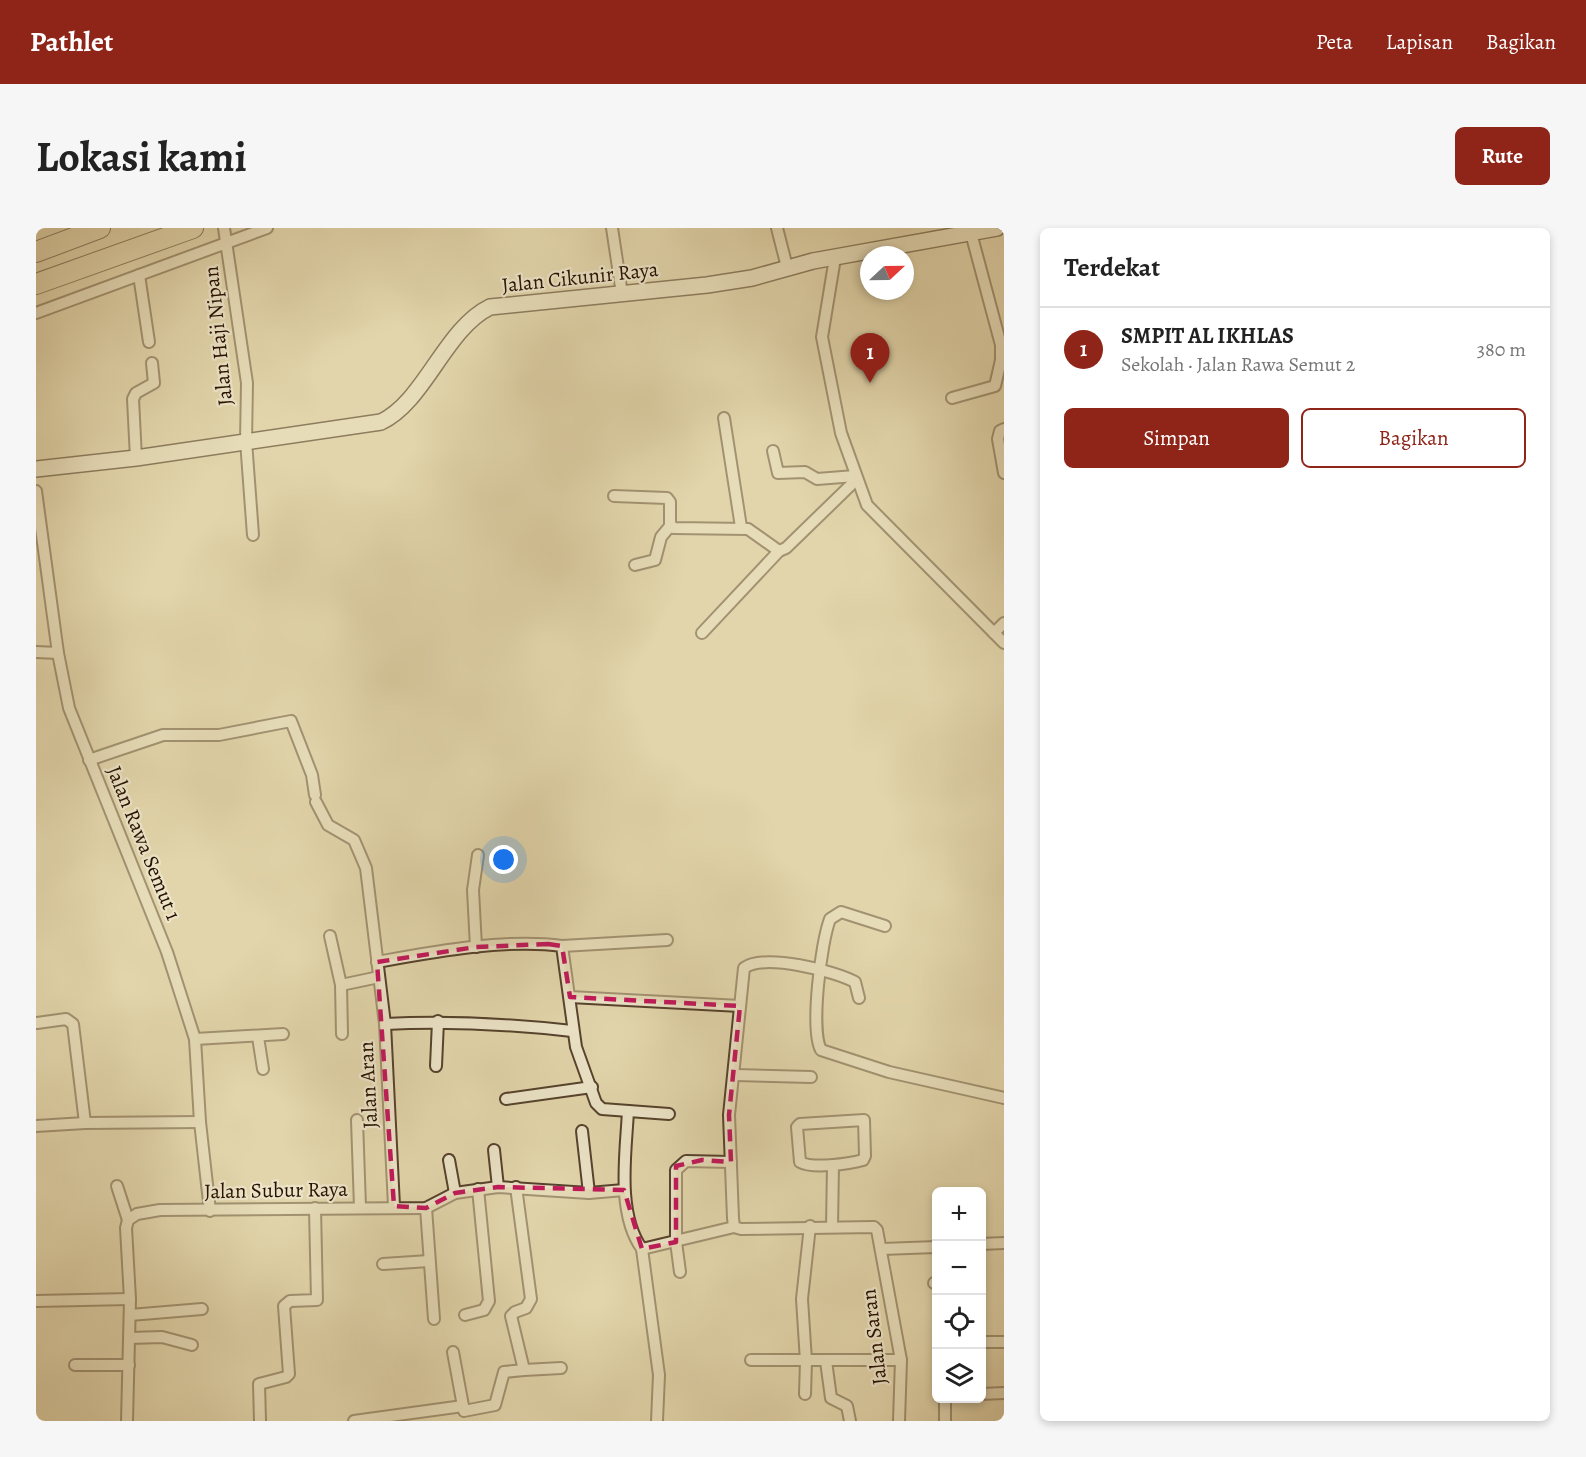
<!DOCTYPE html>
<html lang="id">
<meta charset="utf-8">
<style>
:root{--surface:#fff;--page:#f6f6f6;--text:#222;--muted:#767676;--line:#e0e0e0;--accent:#8f2418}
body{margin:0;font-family:Alegreya,serif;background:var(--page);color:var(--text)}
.controls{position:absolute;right:18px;bottom:18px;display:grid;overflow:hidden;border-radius:9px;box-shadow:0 3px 9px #0003}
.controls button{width:54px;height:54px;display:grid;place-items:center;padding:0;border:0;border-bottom:2px solid var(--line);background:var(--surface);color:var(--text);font:30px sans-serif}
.compass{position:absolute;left:824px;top:18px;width:54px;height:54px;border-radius:50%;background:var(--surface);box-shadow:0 3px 9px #0003;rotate:68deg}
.you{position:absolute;left:468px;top:632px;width:21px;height:21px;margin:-15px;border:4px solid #fff;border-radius:50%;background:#1a73e8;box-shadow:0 0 0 9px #1a73e833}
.badge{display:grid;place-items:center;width:39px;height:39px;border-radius:50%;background:var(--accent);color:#fff;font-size:20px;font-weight:700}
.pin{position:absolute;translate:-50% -50px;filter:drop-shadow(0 2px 3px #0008)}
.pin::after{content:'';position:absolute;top:32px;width:21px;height:18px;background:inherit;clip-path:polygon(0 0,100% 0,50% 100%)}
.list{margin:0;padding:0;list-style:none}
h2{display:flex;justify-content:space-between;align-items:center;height:78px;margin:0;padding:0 24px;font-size:26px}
h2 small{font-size:20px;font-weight:400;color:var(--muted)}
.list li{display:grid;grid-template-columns:39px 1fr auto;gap:18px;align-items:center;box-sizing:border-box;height:84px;padding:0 24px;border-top:2px solid var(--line)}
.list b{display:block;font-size:22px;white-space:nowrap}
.list p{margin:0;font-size:20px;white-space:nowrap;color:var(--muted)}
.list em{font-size:20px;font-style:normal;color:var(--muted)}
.actions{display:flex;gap:12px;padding:18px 24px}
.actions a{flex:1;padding:14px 0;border:2px solid var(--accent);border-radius:9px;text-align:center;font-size:21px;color:var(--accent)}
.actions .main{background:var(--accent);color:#fff}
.icon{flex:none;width:33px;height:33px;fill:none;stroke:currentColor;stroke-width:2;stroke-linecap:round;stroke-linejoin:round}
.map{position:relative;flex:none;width:968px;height:1193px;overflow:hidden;border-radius:9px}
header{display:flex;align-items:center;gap:36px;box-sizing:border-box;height:84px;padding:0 30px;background:var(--accent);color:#fff}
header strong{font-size:28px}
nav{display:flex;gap:33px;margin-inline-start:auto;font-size:21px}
.intro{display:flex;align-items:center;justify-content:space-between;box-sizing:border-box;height:144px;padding:0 36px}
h1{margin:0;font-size:42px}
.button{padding:15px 27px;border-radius:9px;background:var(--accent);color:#fff;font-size:21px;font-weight:700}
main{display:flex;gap:36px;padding:0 36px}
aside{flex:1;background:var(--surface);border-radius:9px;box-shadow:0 3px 9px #0003}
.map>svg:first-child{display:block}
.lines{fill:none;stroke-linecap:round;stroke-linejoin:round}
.street-casing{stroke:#56422c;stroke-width:14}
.secondary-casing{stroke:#271101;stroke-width:18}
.highway-casing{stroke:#271101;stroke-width:22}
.street{stroke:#ece4c8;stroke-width:10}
.secondary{stroke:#ece4c8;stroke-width:15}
.highway{stroke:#e2d5ab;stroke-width:20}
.marked{fill:none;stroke:#c2185b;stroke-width:4.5;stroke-dasharray:12 8;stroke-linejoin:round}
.labels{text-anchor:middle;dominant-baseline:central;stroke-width:4.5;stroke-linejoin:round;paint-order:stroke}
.street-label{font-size:21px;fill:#271101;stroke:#ece4c8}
</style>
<header>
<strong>Pathlet</strong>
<nav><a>Peta</a><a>Lapisan</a><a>Bagikan</a></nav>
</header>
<div class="intro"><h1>Lokasi kami</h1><a class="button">Rute</a></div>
<main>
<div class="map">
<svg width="968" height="1193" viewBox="0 0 968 1193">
<rect width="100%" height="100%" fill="#e2d5ab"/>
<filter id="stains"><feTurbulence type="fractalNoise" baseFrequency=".00333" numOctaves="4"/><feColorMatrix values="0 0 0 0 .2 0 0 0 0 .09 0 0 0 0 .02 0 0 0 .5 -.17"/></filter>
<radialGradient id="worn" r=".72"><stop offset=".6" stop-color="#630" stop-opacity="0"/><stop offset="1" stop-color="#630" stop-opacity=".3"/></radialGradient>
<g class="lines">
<!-- street casing -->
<g class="street-casing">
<g id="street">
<polyline points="188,0 211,155 210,213 217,307"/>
<polyline points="576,0 586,66"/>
<polyline points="741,0 751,39"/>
<polyline points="799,30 786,109 805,205 831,277 968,415"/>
<polyline points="103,47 113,114"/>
<polyline points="0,85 231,0"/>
<polyline points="916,170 959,158 965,132 965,117 935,5"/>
<polyline points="688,190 705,299"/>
<polyline points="968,201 964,203 962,211 968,245"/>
<polyline points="737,223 742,245 769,244 781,251 819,248"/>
<polyline points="100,230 97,171 100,165 118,155 116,135"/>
<polyline points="0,263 22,425 33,480 131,724 159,811 164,894 174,983"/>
<polyline points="578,268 631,270 634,274 634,296 637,300 712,301 743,323"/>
<polyline points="599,337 619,332 625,309 635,297"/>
<polyline points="666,405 743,323 750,320 820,252"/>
<polyline points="958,405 968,395"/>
<polyline points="0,424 22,425"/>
<polyline points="53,532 127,507 183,507 255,493 276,547 279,567"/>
<polyline points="280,574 292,597 318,612 330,640 349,796 358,978"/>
<path d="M849 698 805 684 794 691C785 714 774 802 785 822L853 844 968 870"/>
<polyline points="294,708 305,757 343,749"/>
<polyline points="526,718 631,712"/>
<polyline points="440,719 437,662 442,627"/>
<path d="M341 734C397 724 471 710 526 718L540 819 560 875 566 881 633 886"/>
<polyline points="305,757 306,806"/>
<polyline points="534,769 704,778"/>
<path d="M823 770 819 754C798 743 729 725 708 740L693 887 697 990 698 999 705 1001 838 999 841 1002 865 1132 863 1193"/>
<polyline points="1,795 30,791 37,796 49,895"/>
<path d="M349 796C412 793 474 796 536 803"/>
<polyline points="222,809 227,841"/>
<polyline points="159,811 247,806"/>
<polyline points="400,838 402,793"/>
<polyline points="699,847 775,849"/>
<polyline points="470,871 556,859"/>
<path d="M592 883C590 924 580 985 606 1021L623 1147 621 1193"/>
<polyline points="321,892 324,979"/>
<path d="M828 892 829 928 827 932C813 936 776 941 764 934L761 899 764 896Z"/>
<polyline points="0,898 49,895 164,894"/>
<polyline points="546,903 553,965"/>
<polyline points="458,922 462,959"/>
<polyline points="413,932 419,965"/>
<polyline points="81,958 92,992"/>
<polyline points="390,980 398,1091"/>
<polyline points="796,999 797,937"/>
<polyline points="945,1016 968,1015"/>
<polyline points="606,1021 698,999"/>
<polyline points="846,1021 900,1019"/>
<polyline points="347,1036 393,1033"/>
<polyline points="644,1044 640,1014 640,942 650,933 695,934"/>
<polyline points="898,1055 900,1055"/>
<polyline points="0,1073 94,1071"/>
<polyline points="94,1087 166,1081"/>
<polyline points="429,1087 448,1082 453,1073 442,961"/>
<polyline points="94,1110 126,1109 156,1117"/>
<polyline points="945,1114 968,1114"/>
<polyline points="417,1124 427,1178"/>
<polyline points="715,1132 865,1132"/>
<polyline points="790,1133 795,1170 811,1178 814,1193"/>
<polyline points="39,1137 93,1137"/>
<polyline points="488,1142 525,1140"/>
<polyline points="769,1166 770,1133 766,1071 774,998"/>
<polyline points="945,1166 968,1165"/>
<polyline points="91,1193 94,1071 90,1000 92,992 101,986 124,982 390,980 419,965 462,959 553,965 588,962"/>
<polyline points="224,1193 223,1156 250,1149 253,1146 248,1078 254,1073 281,1072 279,980"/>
<polyline points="318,1193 427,1178 428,1183 459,1177 468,1144 488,1142 475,1088 479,1084 490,1080 495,1071 480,959"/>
<polyline points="909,1193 909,1170"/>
</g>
</g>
<!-- secondary casing -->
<g class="secondary-casing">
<path id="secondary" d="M0 241 100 230 345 194C389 173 409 101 454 79L671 57 716 50 777 33 961 0"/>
</g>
<!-- highway casing -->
<g class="highway-casing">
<g id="highway">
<polyline points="0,24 64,0"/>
<polyline points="0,56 157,0"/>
</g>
</g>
<!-- street -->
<use href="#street" class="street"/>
<!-- secondary -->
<use href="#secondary" class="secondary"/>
<!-- highway -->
<use href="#highway" class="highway"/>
</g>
<!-- marked area -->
<path d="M0 0H968V1193H0ZM512 716 526 718 534 769 704 778 693 887 695 934 666 932 640 938V1014L606 1021 588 962 462 959 419 965 390 980 358 978 341 734 440 719Z" fill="#e2d5ab" fill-opacity=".55" fill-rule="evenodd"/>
<path class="marked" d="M512 716 526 718 534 769 704 778 693 887 695 934 666 932 640 938V1014L606 1021 588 962 462 959 419 965 390 980 358 978 341 734 440 719Z"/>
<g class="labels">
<!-- street labels -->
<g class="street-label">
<text transform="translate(544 49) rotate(-6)">Jalan Cikunir Raya</text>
<text transform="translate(182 108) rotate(-96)">Jalan Haji Nipan</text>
<text transform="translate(108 615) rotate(68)">Jalan Rawa Semut 1</text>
<text transform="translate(332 857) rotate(-93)">Jalan Aran</text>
<text transform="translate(240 962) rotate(-1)">Jalan Subur Raya</text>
<text transform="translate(838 1109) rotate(-97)">Jalan Saran</text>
</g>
</g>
<rect width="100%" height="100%" filter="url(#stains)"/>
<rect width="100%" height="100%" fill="url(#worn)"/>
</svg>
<div class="controls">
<button>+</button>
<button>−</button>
<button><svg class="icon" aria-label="locate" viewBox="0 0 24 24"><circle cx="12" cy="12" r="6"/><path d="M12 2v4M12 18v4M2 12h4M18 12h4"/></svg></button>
<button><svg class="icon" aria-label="layers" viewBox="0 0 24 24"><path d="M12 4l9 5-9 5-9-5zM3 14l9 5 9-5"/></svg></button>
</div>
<svg class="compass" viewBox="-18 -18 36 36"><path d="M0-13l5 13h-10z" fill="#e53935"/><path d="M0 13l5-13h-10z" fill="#767676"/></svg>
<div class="you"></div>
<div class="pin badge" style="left:834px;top:155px">1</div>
</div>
<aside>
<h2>Terdekat<small></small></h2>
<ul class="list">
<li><span class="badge">1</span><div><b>SMPIT AL IKHLAS</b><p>Sekolah · Jalan Rawa Semut 2</p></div><em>380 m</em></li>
</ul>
<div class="actions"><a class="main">Simpan</a><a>Bagikan</a></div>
</aside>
</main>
